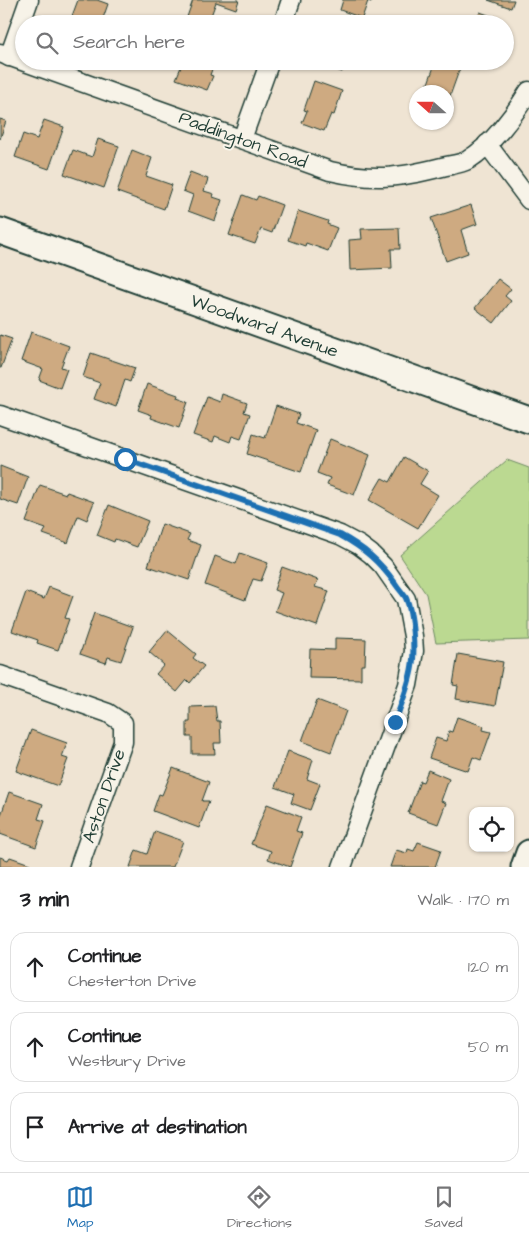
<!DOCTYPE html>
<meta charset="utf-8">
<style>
:root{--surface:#fff;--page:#f6f6f6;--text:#202124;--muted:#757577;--line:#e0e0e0;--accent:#1f6fb2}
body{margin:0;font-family:"Architects Daughter",sans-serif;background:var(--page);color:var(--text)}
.controls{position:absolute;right:15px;bottom:15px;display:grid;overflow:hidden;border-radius:10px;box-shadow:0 1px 4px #0004}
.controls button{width:45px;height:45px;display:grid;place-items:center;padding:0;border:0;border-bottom:1px solid var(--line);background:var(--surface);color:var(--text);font:25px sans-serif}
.compass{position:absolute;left:409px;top:85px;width:45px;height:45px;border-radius:50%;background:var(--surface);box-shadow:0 1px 4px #0004;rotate:291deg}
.stop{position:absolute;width:15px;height:15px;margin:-11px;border:4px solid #1f6fb2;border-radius:50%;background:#fff}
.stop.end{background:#1f6fb2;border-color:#fff;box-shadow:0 1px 5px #0008}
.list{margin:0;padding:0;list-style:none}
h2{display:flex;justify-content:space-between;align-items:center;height:65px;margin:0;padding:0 20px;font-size:21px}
h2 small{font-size:16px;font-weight:400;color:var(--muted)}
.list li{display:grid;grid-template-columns:32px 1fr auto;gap:15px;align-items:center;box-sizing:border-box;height:70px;margin:0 10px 10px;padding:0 10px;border:1px solid var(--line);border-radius:15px}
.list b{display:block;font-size:19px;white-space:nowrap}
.list p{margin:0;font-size:16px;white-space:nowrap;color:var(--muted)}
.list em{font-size:16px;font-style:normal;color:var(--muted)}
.icon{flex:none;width:28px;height:28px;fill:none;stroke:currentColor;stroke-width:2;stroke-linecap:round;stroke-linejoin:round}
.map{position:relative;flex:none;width:529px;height:867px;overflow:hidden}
.search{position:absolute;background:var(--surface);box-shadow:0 1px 4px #0004;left:15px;right:15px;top:15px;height:55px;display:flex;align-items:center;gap:12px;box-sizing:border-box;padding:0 18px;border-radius:28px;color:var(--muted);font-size:19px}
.sheet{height:305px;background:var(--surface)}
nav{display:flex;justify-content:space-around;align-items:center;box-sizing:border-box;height:70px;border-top:1px solid var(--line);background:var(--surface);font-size:14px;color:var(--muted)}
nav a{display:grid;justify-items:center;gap:2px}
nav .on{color:var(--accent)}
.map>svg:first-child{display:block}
.grass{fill:#bbd991;stroke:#6d8b62}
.building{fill:#ceaa81;stroke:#1f3d34}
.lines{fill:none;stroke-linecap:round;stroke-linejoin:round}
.street-casing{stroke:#1f3d34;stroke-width:21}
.secondary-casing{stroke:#1f3d34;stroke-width:29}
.street{stroke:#f7f3e8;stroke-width:18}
.secondary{stroke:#f7f3e8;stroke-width:25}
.route{stroke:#1f6fb2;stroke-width:6}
.labels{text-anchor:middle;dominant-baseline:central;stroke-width:4;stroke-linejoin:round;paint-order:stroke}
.street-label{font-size:18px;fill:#1f3d34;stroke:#f7f3e8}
</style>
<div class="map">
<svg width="529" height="867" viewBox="0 0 529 867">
<rect width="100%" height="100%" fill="#efe4d3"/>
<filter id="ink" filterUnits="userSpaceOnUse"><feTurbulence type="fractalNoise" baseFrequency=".02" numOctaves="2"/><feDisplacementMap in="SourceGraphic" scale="10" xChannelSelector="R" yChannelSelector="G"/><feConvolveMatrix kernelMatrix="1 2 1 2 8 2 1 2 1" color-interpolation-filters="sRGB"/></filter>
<g filter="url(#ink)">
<!-- grass -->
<polygon class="grass" points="507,460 529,468 529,640 436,643 426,594 400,555"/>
<!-- building -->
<g class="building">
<polygon points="78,0 97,0 108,4 101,24 69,24"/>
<polygon points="193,0 239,0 236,9 216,2 208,24 187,17"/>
<polygon points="343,0 372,0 371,2 368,1 362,18 340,10"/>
<polygon points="488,0 514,0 511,8"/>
<polygon points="480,12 502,20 500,24 475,24"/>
<polygon points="181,61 215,61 210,75 213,76 207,90 176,79 183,62"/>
<polygon points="321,61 346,61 342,72 320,64"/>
<polygon points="436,61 442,61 460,68 446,107 446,92 425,92"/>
<polygon points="314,81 342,91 334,115 331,114 324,131 302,123 307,111 304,110"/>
<polygon points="0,119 6,121 0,139"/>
<polygon points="44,120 64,127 49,169 15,157 23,134 37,139"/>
<polygon points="98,139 119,146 104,188 64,174 73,150 92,157"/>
<polygon points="132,150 152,158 146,176 172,185 164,209 117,192"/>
<polygon points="190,172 208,179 204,191 214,194 213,197 222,200 215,221 188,211 193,195 183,191"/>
<polygon points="243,195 256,200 258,196 282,205 272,233 261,229 255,244 229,235"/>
<polygon points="471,205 477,224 461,230 468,253 446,261 431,218"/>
<polygon points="298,211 328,221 327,224 337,228 328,251 306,243 305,246 288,240"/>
<polygon points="399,228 400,249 391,249 392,268 350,270 349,240 362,239 361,229"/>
<polygon points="498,279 511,289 505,296 511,301 494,323 475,308"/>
<polygon points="31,332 69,346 61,367 67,369 60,388 39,380 43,369 21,361"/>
<polygon points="0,335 12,339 1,368 0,368"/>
<polygon points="91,353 135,368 130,382 125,380 116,407 94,399 100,383 83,377"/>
<polygon points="147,384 178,395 177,398 188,402 179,428 151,418 152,415 138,410"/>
<polygon points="222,394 247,403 244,412 250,414 241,439 232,436 230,442 215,436 213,442 193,435 207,397 220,402"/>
<polygon points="276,406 299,414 296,423 316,430 301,472 247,454 253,434 265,438"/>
<polygon points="330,439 370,455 354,495 327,485 330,478 317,473"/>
<polygon points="404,457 428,471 420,484 438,495 418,528 369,500 382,478 390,482"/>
<polygon points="0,466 28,477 18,505 0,499"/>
<polygon points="40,485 66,494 67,492 94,502 87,520 78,516 68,543 43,534 46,529 26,522"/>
<polygon points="109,505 148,521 137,547 115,539 114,542 97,535"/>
<polygon points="162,524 190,534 187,540 201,545 189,580 148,566"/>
<polygon points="240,553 268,563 261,581 253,579 245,600 205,585 215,556 236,564"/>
<polygon points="282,567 318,580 315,587 329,591 317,626 275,611 282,593 274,590"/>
<polygon points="49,587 73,596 65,618 69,619 58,650 37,643 38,640 12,631 26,592 44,599"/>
<polygon points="94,613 133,627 121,661 108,657 106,663 80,654"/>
<polygon points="167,630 196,654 193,658 204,666 190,683 187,680 177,692 156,674 164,665 149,652"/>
<polygon points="335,638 366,639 365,665 361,665 361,679 309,678 310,649 335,650"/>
<polygon points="458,654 503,662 495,706 456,699 458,686 453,685"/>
<polygon points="317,700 346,711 331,752 302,741"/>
<polygon points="215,706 217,721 220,721 221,743 214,743 215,754 192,754 192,737 187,737 187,722 190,722 190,707"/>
<polygon points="457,717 484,726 483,730 491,732 481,760 473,757 468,771 429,758 436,738 446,741 449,731 452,732"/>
<polygon points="31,730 67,743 62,757 68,759 58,786 16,771"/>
<polygon points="288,751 313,760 307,779 320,784 310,810 291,803 294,794 275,787"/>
<polygon points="173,768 209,782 202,801 209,801 199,828 153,811 159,794 162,795"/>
<polygon points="428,770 449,779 441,801 446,803 438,824 408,813 420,781 423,782"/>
<polygon points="9,792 43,804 38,819 45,821 36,847 0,834 0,818"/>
<polygon points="267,804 301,817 296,831 302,833 290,867 268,859 271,851 251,844"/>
<polygon points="155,831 183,841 173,867 130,867 136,850 147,854"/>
<polygon points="418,842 441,850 435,867 390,867 396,850 407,853 408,849 414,851"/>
<polygon points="0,857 8,860 10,857 30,864 29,867 0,867"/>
</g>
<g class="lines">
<!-- street casing -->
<g class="street-casing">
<g id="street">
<polyline points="283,24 291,0"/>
<path d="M0 53 330 171C374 181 399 178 442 167 450 165 461 164 468 160 492 145 515 114 529 91"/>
<polyline points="9,57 29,0"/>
<polyline points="242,139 270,61"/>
<polyline points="487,144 529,200"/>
<polyline points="0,415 340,535 359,545 371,554 383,566 406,599 413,636 414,651 408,685 342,867"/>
<polyline points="0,675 108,713 123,723 123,742 79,867"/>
</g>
</g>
<!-- secondary casing -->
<g class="secondary-casing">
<g id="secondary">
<path id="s1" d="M0 231 529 420"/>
<polyline points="524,867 529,853"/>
</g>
</g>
<!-- street -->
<use href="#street" class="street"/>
<!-- secondary -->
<use href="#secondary" class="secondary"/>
</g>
</g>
<g class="lines" filter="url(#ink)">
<!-- route -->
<path class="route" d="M125 459 340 535C364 548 379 561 395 583 398 588 403 593 406 598 413 613 415 651 412 667 409 686 401 704 395 722"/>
</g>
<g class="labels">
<!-- street labels -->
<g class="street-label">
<text transform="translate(243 140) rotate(20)">Paddington Road</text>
<text stroke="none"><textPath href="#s1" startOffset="281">Woodward Avenue</textPath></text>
<text transform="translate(104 796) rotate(-71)">Aston Drive</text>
</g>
</g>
</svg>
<div class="controls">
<button><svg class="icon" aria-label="locate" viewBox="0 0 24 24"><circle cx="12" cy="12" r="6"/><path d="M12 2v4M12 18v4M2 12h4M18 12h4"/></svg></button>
</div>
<svg class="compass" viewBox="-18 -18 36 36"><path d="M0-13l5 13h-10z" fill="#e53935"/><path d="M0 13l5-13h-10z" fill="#757577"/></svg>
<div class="stop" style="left:125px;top:459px"></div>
<div class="stop end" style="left:395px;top:722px"></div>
<div class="search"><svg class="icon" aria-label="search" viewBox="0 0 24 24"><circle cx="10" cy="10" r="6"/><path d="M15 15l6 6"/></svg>Search here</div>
</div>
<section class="sheet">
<h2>3 min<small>Walk · 170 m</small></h2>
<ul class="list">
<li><svg class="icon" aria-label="ahead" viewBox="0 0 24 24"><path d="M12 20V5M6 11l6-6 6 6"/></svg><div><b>Continue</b><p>Chesterton Drive</p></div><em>120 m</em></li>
<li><svg class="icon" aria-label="ahead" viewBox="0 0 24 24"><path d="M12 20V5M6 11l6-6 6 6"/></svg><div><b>Continue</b><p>Westbury Drive</p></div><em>50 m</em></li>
<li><svg class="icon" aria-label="arrive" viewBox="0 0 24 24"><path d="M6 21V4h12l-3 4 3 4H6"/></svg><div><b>Arrive at destination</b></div></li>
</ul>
</section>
<nav>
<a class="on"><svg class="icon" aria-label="map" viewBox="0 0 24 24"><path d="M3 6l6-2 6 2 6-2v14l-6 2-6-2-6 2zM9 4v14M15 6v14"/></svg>Map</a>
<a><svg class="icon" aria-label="directions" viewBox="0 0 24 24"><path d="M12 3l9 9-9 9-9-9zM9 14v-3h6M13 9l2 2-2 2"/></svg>Directions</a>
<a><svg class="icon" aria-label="saved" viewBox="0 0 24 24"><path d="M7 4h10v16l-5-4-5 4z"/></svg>Saved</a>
</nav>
